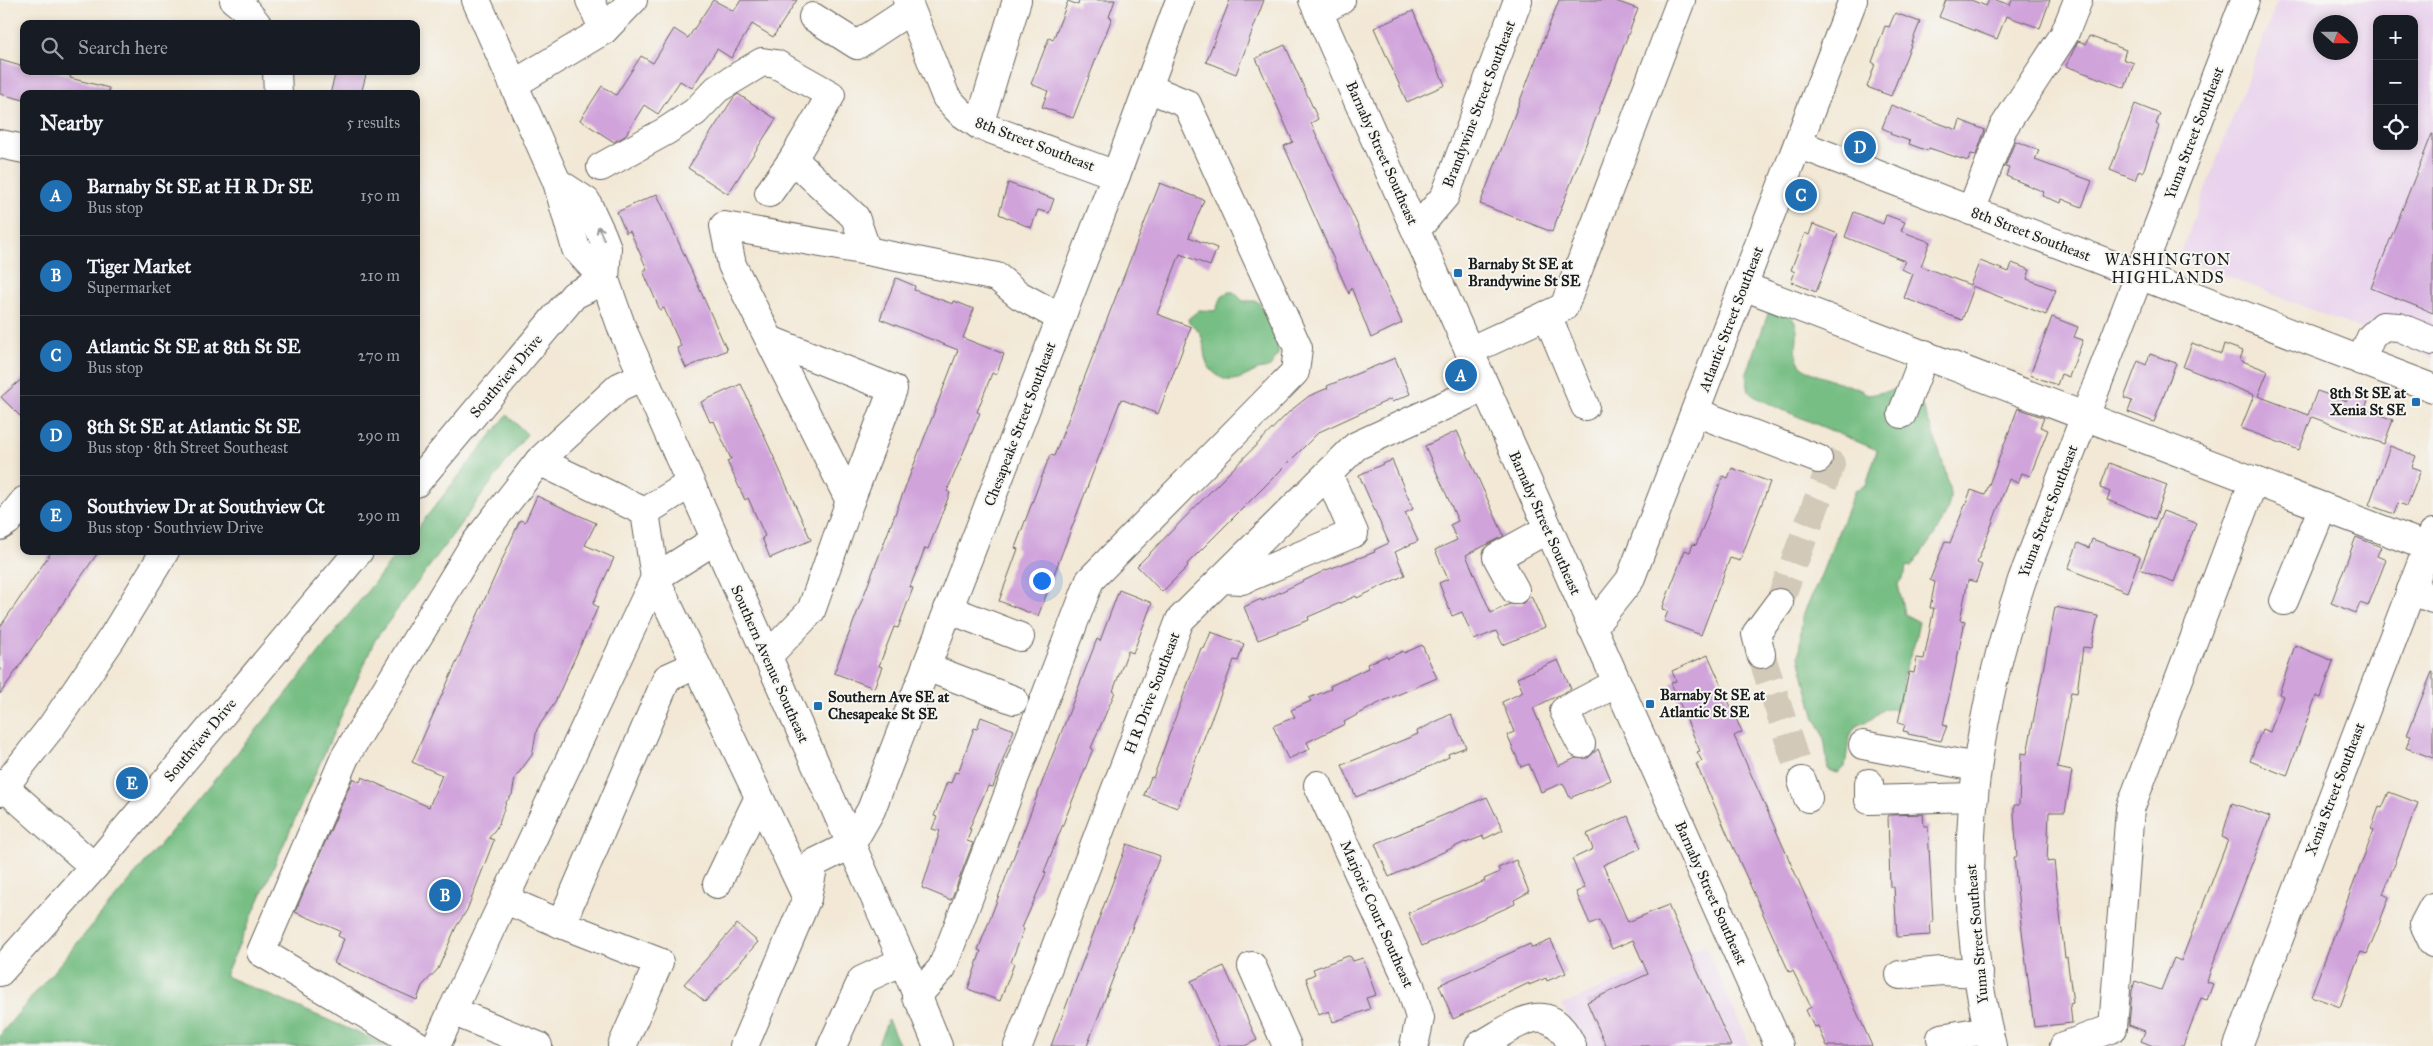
<!DOCTYPE html>
<meta charset="utf-8">
<style>
:root{--surface:#171b24;--page:#242831;--text:#f1f3f6;--muted:#9ea1a6;--line:#363941;--accent:#1f6fb2}
body{margin:0;font-family:"IM FELL Great Primer",serif;background:var(--page);color:var(--text)}
.controls{position:absolute;right:15px;top:15px;display:grid;overflow:hidden;border-radius:10px;box-shadow:0 2px 8px #0003}
.controls button{width:45px;height:45px;display:grid;place-items:center;padding:0;border:0;border-bottom:1px solid var(--line);background:var(--surface);color:var(--text);font:25px sans-serif}
.compass{position:absolute;left:2313px;top:15px;width:45px;height:45px;border-radius:50%;background:var(--surface);box-shadow:0 2px 8px #0003;rotate:111deg}
.you{position:absolute;left:1041px;top:580px;width:18px;height:18px;margin:-12px;border:4px solid #fff;border-radius:50%;background:#1a73e8;box-shadow:0 0 0 8px #1a73e833}
.badge{display:grid;place-items:center;width:32px;height:32px;border-radius:50%;background:var(--accent);color:#fff;font-size:16px;font-weight:700}
.pin{position:absolute;translate:-50% -50%;border:2px solid #fff;box-shadow:0 1px 5px #0006}
.list{margin:0;padding:0;list-style:none}
h2{display:flex;justify-content:space-between;align-items:center;height:65px;margin:0;padding:0 20px;font-size:21px}
h2 small{font-size:16px;font-weight:400;color:var(--muted)}
.list li{display:grid;grid-template-columns:32px 1fr auto;gap:15px;align-items:center;box-sizing:border-box;height:80px;padding:0 20px;border-top:1px solid var(--line)}
.list b{display:block;font-size:19px;white-space:nowrap}
.list p{margin:0;font-size:16px;white-space:nowrap;color:var(--muted)}
.list em{font-size:16px;font-style:normal;color:var(--muted)}
.icon{flex:none;width:28px;height:28px;fill:none;stroke:currentColor;stroke-width:2;stroke-linecap:round;stroke-linejoin:round}
.map{position:relative;flex:none;width:2433px;height:1046px;overflow:hidden}
.search{position:absolute;background:var(--surface);box-shadow:0 2px 8px #0003;left:20px;top:20px;width:400px;height:55px;display:flex;align-items:center;gap:12px;box-sizing:border-box;padding:0 18px;border-radius:10px;color:var(--muted);font-size:19px}
.panel{position:absolute;background:var(--surface);box-shadow:0 2px 8px #0003;left:20px;top:90px;width:400px;height:465px;border-radius:10px}
.map>svg:first-child{display:block}
.built{fill:#e9d2ed;fill-rule:evenodd}
.forest{fill:#77be84;stroke:#4a6d50}
.building{fill:#d0a3db}
.lines{fill:none;stroke-linecap:round;stroke-linejoin:round}
.minor-tunnel{stroke:#d2c9b9;stroke-width:28;stroke-dasharray:28 14;stroke-linecap:butt}
.minor-casing{stroke:#67635d;stroke-width:30}
.major-casing{stroke:#67635d;stroke-width:30}
.minor{stroke:#fff;stroke-width:28}
.major{stroke:#fff;stroke-width:28}
.oneway{stroke:#999}
.poi-dot{fill:#1f6fb2;stroke:#f6f6f2;stroke-width:2}
.labels{text-anchor:middle;dominant-baseline:central;stroke-width:4;stroke-linejoin:round;paint-order:stroke}
.street-label{font-size:15px;fill:#1c1c1c;stroke:#f6f6f2}
.poi-label{font-size:15px;font-weight:bold;fill:#1c1c1c;stroke:#f6f6f2;text-anchor:start}
.neighbourhood-label{font-size:16px;letter-spacing:1px;fill:#1c1c1c;stroke:#f6f6f2}
</style>
<div class="map">
<svg width="2433" height="1046" viewBox="0 0 2433 1046">
<rect width="100%" height="100%" fill="#f6f6f2"/>
<filter id="ink" filterUnits="userSpaceOnUse"><feTurbulence type="fractalNoise" baseFrequency=".02" numOctaves="2"/><feDisplacementMap in="SourceGraphic" scale="10" xChannelSelector="R" yChannelSelector="G"/><feConvolveMatrix kernelMatrix="1 2 1 2 8 2 1 2 1" color-interpolation-filters="sRGB"/></filter>
<filter id="wash" filterUnits="userSpaceOnUse"><feTurbulence type="fractalNoise" baseFrequency=".0096" numOctaves="4" result="noise"/><feDisplacementMap in="SourceGraphic" scale="20" xChannelSelector="R" yChannelSelector="G"/><feGaussianBlur stdDeviation="1.12" result="paint"/><feColorMatrix in="noise" values="0 0 0 0 0 0 0 0 0 0 0 0 0 0 0 0 0 1.4 0 .05"/><feComposite in="paint" operator="in"/></filter>
<g filter="url(#wash)">
<rect width="100%" height="100%" fill="#f2e8d5"/>
<!-- built -->
<g class="built">
<path d="M2278 0H2433V358L2179 257ZM2377 19H2414V146H2377ZM2320 22H2350V52H2320Z"/>
<polygon points="1705,945 1750,1046 1581,1046 1562,1005"/>
</g>
<!-- forest -->
<g class="forest">
<path d="M1228 292H1234L1243 301H1257C1265 309 1280 342 1278 354 1277 356 1272 365 1270 367 1267 369 1261 369 1258 370 1248 374 1234 385 1222 378 1191 361 1216 339 1189 323L1188 319 1199 310 1215 311 1223 295Z"/>
<path d="M1776 307C1781 310 1788 314 1792 318 1804 332 1789 353 1802 366 1819 381 1850 381 1869 395L1911 386C1922 397 1952 482 1950 498 1946 524 1926 546 1911 567L1906 566 1905 574 1898 584 1904 614 1919 622 1914 645 1903 675V693L1897 709H1884L1870 720 1855 727 1849 738 1845 767 1838 773 1828 770C1825 751 1827 736 1815 719L1799 657 1802 617 1819 580 1855 490 1866 485 1877 450 1778 408 1754 396 1749 392 1746 376 1769 311Z"/>
<polygon points="507,415 527,434 375,640 225,976 389,1046 0,1046 0,1035 284,697 399,551 416,551 416,530"/>
<polygon points="888,1020 900,1046 877,1046"/>
</g>
<g id="blocks">
<!-- building -->
<g class="building">
<polygon points="713,0 734,11 741,0 797,0 773,37 752,24 731,58 717,49 692,88 680,81 658,114 644,105 625,136 614,142 580,120 602,86 616,95 641,56 653,63 674,29 688,38"/>
<polygon points="1079,0 1115,0 1109,17 1112,18 1073,118 1042,107 1048,91 1031,84 1049,38 1053,40 1068,1 1078,5"/>
<polygon points="1230,0 1264,0 1236,74 1206,62"/>
<polygon points="1559,0 1613,0 1638,9 1552,232 1480,204"/>
<polygon points="1946,0 1971,0 1986,6 1989,0 1996,0 2010,5 2012,0 2050,0 2040,28 2006,16 1997,39 1939,17"/>
<polygon points="1413,11 1445,85 1407,102 1374,28"/>
<polygon points="1895,13 1920,22 1891,96 1867,87 1875,64 1872,62 1885,26 1889,27"/>
<polygon points="2089,36 2126,50 2123,59 2134,63 2125,88 2066,66 2078,41 2086,44"/>
<polygon points="1285,45 1318,119 1311,123 1402,323 1371,338 1351,287 1349,294 1284,146 1293,142 1256,58"/>
<polygon points="0,60 24,67 24,71 54,71 71,76 70,78 109,88 108,94 24,94 24,100 0,94"/>
<polygon points="336,71 367,71 361,94 330,94"/>
<polygon points="738,94 776,119 728,194 688,168 734,97"/>
<polygon points="2135,104 2160,114 2156,124 2159,126 2143,172 2139,170 2135,180 2110,170"/>
<polygon points="1891,105 1957,130 1960,120 1985,130 1976,155 1971,154 1968,161 1929,148 1928,151 1909,144 1910,141 1890,134 1891,132 1882,128"/>
<polygon points="2432,134 2433,134 2433,313 2371,288"/>
<polygon points="2015,141 2039,150 2035,160 2092,181 2082,207 2062,199 2061,203 2042,196 2044,192 2006,176 2009,168 2005,167"/>
<polygon points="1008,183 1054,199 1049,213 1038,210 1031,228 999,214"/>
<polygon points="1160,183 1204,200 1189,237 1217,248 1210,266 1180,254 1157,314 1191,327 1158,414 1121,399 1038,616 999,601 1018,549 1015,548 1050,455 1054,456"/>
<polygon points="657,194 727,350 686,368 677,348 681,346 664,308 660,310 643,271 647,269 630,231 626,233 617,212"/>
<polygon points="1854,212 1883,224 1886,215 1905,222 1901,231 1930,242 1921,266 1970,285 1980,261 2009,272 2012,263 2030,270 2027,279 2056,290 2046,315 1972,286 1972,293 1962,320 1904,298 1913,274 1901,269 1905,261 1845,237"/>
<polygon points="1813,224 1838,234 1816,292 1791,282 1795,272 1791,270 1805,233 1809,235"/>
<polygon points="896,278 915,286 914,290 953,304 954,301 974,309 963,338 1004,354 996,375 992,373 977,412 980,413 947,491 950,493 928,549 925,548 910,587 913,588 898,628 894,627 879,666 882,667 874,688 834,673 958,350 880,319"/>
<polygon points="2052,317 2078,327 2074,337 2083,340 2069,377 2061,374 2057,385 2030,375"/>
<polygon points="2192,343 2221,354 2224,344 2243,351 2240,360 2268,371 2258,396 2308,415 2317,391 2347,401 2350,393 2368,400 2365,409 2393,420 2384,444 2312,417 2299,450 2241,428 2254,395 2183,367"/>
<polygon points="2150,354 2176,363 2154,422 2128,412 2132,401 2124,398 2138,361 2146,365"/>
<polygon points="1395,358 1410,394 1392,402 1391,399 1319,432 1187,564 1188,566 1162,592 1137,566 1290,411 1309,396 1328,388 1327,386"/>
<polygon points="24,377 24,420 1,397"/>
<polygon points="741,384 811,540 770,558 762,538 765,536 748,498 745,500 727,461 731,459 714,421 710,422 701,402"/>
<polygon points="2018,408 2044,418 2040,427 2048,430 2030,476 2022,473 2018,483 2009,479 1977,563 1982,565 1976,582 1968,580 1960,620 1965,621 1943,725 1947,726 1941,741 1908,734 1908,732 1903,731 1905,725 1898,723 1909,672 1914,673 1917,658 1924,659 1934,608 1930,608 1935,582 1930,580 1945,541 1950,543 1971,490 1985,495"/>
<polygon points="1457,431 1504,536 1466,555 1491,613 1510,604 1522,604 1531,596 1545,627 1503,645 1496,631 1474,640 1462,612 1452,616 1439,583 1448,579 1435,550 1457,540 1450,525 1458,521 1425,446"/>
<polygon points="2390,446 2416,456 2412,467 2421,470 2407,506 2398,503 2394,514 2369,505"/>
<polygon points="1392,460 1413,509 1405,513 1418,541 1395,552 1405,575 1357,598 1356,596 1308,617 1309,620 1258,640 1244,607 1261,599 1262,601 1326,570 1375,552 1374,550 1389,543 1359,475"/>
<polygon points="2109,463 2167,485 2155,519 2107,500 2110,492 2100,488"/>
<polygon points="1732,468 1770,482 1740,561 1730,558 1701,635 1664,621 1668,611 1662,609 1685,550 1690,552 1693,544 1696,545 1723,476 1728,478"/>
<polygon points="537,496 596,523 585,545 614,558 593,604 598,607 554,704 537,729 532,755 515,778 512,795 506,802 499,824 489,838 494,840 467,910 456,927 438,969 422,986 417,1000 334,963 344,939 338,936 340,931 295,912 353,778 360,782 362,777 429,807 442,775 412,762 520,520 525,522"/>
<polygon points="2163,511 2196,523 2174,582 2140,569"/>
<polygon points="2356,537 2381,547 2377,556 2386,560 2368,606 2360,603 2356,613 2331,603"/>
<polygon points="2092,539 2140,557 2127,592 2068,569 2078,543 2089,548"/>
<polygon points="52,551 99,551 0,694 0,627"/>
<polygon points="1119,590 1152,603 1133,653 1128,651 1113,691 1115,692 1091,748 1093,749 1044,872 1046,873 1022,928 1024,929 1011,962 1014,964 1000,1001 968,989 981,951 978,950 1097,639 1100,641"/>
<polygon points="2055,607 2098,616 2091,648 2083,647 2077,693 2071,692 2057,768 2072,771 2065,812 2049,812 2047,862 2054,861 2065,958 2067,957 2073,1003 2070,1004 2072,1023 2034,1027 2019,907 2014,857 2017,857 2014,815 2014,805 2019,805 2021,753 2027,754"/>
<polygon points="1211,632 1244,644 1238,661 1234,660 1177,808 1144,795 1151,777 1153,778 1201,648 1204,649"/>
<polygon points="1422,645 1437,678 1381,702 1344,722 1345,724 1307,742 1310,749 1288,759 1273,726 1295,717 1291,710 1311,701 1309,698 1331,689 1330,686 1368,668 1367,664 1386,656 1388,658 1403,651 1404,653"/>
<polygon points="2295,645 2333,661 2321,698 2316,696 2312,707 2287,776 2250,761 2262,729 2270,732 2283,696 2279,694"/>
<polygon points="1708,655 1742,732 1734,736 1872,1046 1827,1046 1818,1026 1814,1027 1806,1010 1811,1007 1793,971 1789,972 1696,764 1702,761 1697,752 1700,751 1671,683 1676,681 1672,671"/>
<polygon points="1558,660 1571,689 1533,708 1558,766 1576,758 1588,758 1598,749 1611,780 1570,798 1563,783 1541,792 1529,764 1521,767 1507,735 1514,732 1502,702 1523,692 1517,678"/>
<polygon points="2432,672 2433,672 2433,758 2406,748 2411,736 2407,735"/>
<polygon points="1451,714 1466,747 1448,754 1449,757 1433,765 1356,797 1342,765 1418,734 1417,731"/>
<polygon points="981,717 1014,730 993,787 988,786 969,829 971,829 967,841 973,843 951,900 922,888 940,831 932,829 937,817 934,816 947,782 951,783 955,772 958,773 974,728 977,729"/>
<polygon points="2389,792 2418,803 2383,894 2389,897 2378,927 2367,954 2361,952 2359,955 2340,1007 2311,996 2374,830 2371,829 2379,807 2382,808"/>
<polygon points="1487,797 1503,830 1484,839 1483,836 1466,843 1465,842 1389,877 1375,844"/>
<polygon points="2232,803 2270,817 2210,972 2207,982 2213,984 2207,1000 2201,998 2183,1046 2153,1046 2141,1041 2145,1031 2129,1025 2132,991 2135,981 2161,990 2174,958 2181,961 2228,840 2222,837"/>
<polygon points="1923,814 1924,826 1928,826 1929,848 1933,922 1930,922 1931,935 1897,937 1894,887 1890,887 1888,815"/>
<polygon points="1628,816 1641,848 1603,865 1628,922 1668,905 1731,1046 1606,1046 1587,1002 1648,974 1633,940 1612,949 1599,920 1590,924 1576,892 1585,888 1572,859 1593,849 1587,834"/>
<polygon points="1127,844 1160,856 1153,874 1087,1046 1051,1046"/>
<polygon points="1516,860 1529,892 1514,900 1515,904 1422,946 1408,913 1485,881 1484,879 1500,872 1498,868"/>
<polygon points="737,924 758,942 705,1002 684,984"/>
<polygon points="1551,940 1566,973 1547,981 1546,978 1529,985 1529,983 1453,1019 1439,985 1530,944 1532,948"/>
<polygon points="1348,956 1351,957 1353,961 1363,958 1376,995 1366,998 1370,1009 1333,1022 1329,1011 1319,1015 1306,978 1315,974 1313,969"/>
<polygon points="1224,966 1257,1040 1245,1046 1220,1046 1191,981"/>
</g>
</g>
</g>
<g filter="url(#ink)">
<use href="#blocks" fill-opacity="0" stroke="#67635d" stroke-width="1"/>
<g class="lines">
<!-- minor-tunnel -->
<g class="minor-tunnel">
<polyline points="1779,603 1831,464 1818,459"/>
<polyline points="1761,654 1802,781"/>
</g>
<!-- minor casing -->
<g class="minor-casing">
<g id="minor">
<polyline points="234,0 243,7 257,24"/>
<polyline points="907,0 946,97 960,112 979,125 1116,175"/>
<path d="M1313 0C1469 348 1624 697 1779 1046"/>
<polyline points="1318,12 1341,0"/>
<polyline points="813,17 857,45 910,10"/>
<polyline points="604,30 633,0"/>
<polyline points="277,71 278,94"/>
<polyline points="514,84 604,30 590,0"/>
<polyline points="979,125 1017,0"/>
<polyline points="0,144 24,149"/>
<polyline points="1798,144 2433,388"/>
<polyline points="601,167 666,131 695,112 717,89 762,62 776,64 831,95 793,159 855,217 867,251"/>
<polyline points="769,193 793,159"/>
<polyline points="1971,211 2003,128 2064,35 2078,0"/>
<polyline points="1417,229 1445,196 1518,0"/>
<polyline points="1743,286 2428,547"/>
<polyline points="1547,315 1585,406"/>
<polyline points="770,340 893,389 850,501"/>
<polyline points="1469,351 1564,307 1681,0"/>
<polyline points="2361,361 2371,337 2383,326 2399,327 2433,341"/>
<polyline points="1695,412 1818,459"/>
<polyline points="1902,414 1925,354"/>
<polyline points="539,461 619,387 643,376"/>
<polyline points="416,483 574,295 605,280"/>
<polyline points="645,512 690,484"/>
<polyline points="0,526 8,521 24,501"/>
<polyline points="1222,579 1242,580 1354,533 1328,474"/>
<polyline points="1515,590 1497,557 1548,529"/>
<polyline points="2411,590 2433,599"/>
<polyline points="2284,601 2323,507"/>
<polyline points="948,609 1020,637"/>
<polyline points="1592,628 1630,580 1853,0"/>
<polyline points="1761,654 1756,634 1779,603"/>
<polyline points="767,657 811,611 850,501 732,265 724,226 867,251 997,277 1019,295 1061,318"/>
<polyline points="926,667 1014,700"/>
<polyline points="1581,744 1564,711 1617,683"/>
<polyline points="1863,745 1976,767"/>
<polyline points="1802,781 1808,798"/>
<polyline points="0,783 94,867"/>
<polyline points="1869,783 1869,800 1973,797"/>
<polyline points="1318,785 1410,985 1420,1018 1414,1046"/>
<polyline points="0,792 52,726 112,638 165,551"/>
<polyline points="717,884 759,797"/>
<polyline points="807,898 814,863 851,845 871,810 1116,175 1180,0"/>
<polyline points="506,900 561,924 667,678 696,665"/>
<polyline points="2433,907 2424,924 2433,943"/>
<polyline points="561,924 659,962 622,1046"/>
<polyline points="1252,966 1287,1046"/>
<polyline points="0,972 94,867 359,551"/>
<polyline points="1900,975 1942,971 1979,973"/>
<polyline points="916,997 942,968 1090,580 1295,372 1298,348 1187,104 1148,88"/>
<polyline points="419,1046 261,952 345,757 473,546 539,461 645,512 655,578 807,898 744,1046"/>
<polyline points="436,1046 452,1011"/>
<polyline points="538,1046 452,1011 655,578 715,540"/>
<polyline points="832,1046 862,980 903,961"/>
<polyline points="1018,1046 1180,620 1356,446 1485,387"/>
<path d="M1479 1046C1516 1026 1548 994 1572 1046"/>
<polyline points="1943,1046 1941,1038 1988,1030"/>
<path d="M1992 1046C1952 885 1970 736 2022 580L2245 0"/>
<polyline points="2064,1046 2113,1028 2130,809 2254,480"/>
<polyline points="2238,1046 2433,533"/>
</g>
</g>
<!-- major casing -->
<g class="major-casing">
<g id="major">
<polyline points="476,0 557,182 576,249 605,280"/>
<polyline points="557,182 586,201 602,235 607,248 605,280 623,331 903,961 938,1046"/>
</g>
</g>
<!-- minor -->
<use href="#minor" class="minor"/>
<!-- major -->
<use href="#major" class="major"/>
</g>
<!-- one-way arrows -->
<defs><path id="oneway-shaft" d="M-6 0H5M1.5-3L5.5 0L1.5 3" fill="none" stroke-width="1.6" stroke-linecap="round" stroke-linejoin="round" transform="scale(1.25)"/></defs>
<use class="oneway" href="#oneway-shaft" transform="translate(601 233) rotate(-114)"/>
</g>
<!-- markers -->
<g class="poi-dot">
<rect x="1453" y="268" width="10" height="10" rx="2.5"/>
<rect x="2411" y="397" width="10" height="10" rx="2.5"/>
<rect x="1645" y="699" width="10" height="10" rx="2.5"/>
<rect x="813" y="701" width="10" height="10" rx="2.5"/>
</g>
<g class="labels">
<!-- street labels -->
<g class="street-label">
<text transform="translate(1479 104) rotate(-69)">Brandywine Street Southeast</text>
<text transform="translate(2194 133) rotate(-69)">Yuma Street Southeast</text>
<text transform="translate(1035 144) rotate(21)">8th Street Southeast</text>
<text transform="translate(1382 153) rotate(66)">Barnaby Street Southeast</text>
<text transform="translate(2031 234) rotate(21)">8th Street Southeast</text>
<text transform="translate(1731 319) rotate(-69)">Atlantic Street Southeast</text>
<text transform="translate(506 376) rotate(-50)">Southview Drive</text>
<text transform="translate(1020 424) rotate(-69)">Chesapeake Street Southeast</text>
<text transform="translate(2048 511) rotate(-69)">Yuma Street Southeast</text>
<text transform="translate(1545 523) rotate(66)">Barnaby Street Southeast</text>
<text transform="translate(770 664) rotate(66)">Southern Avenue Southeast</text>
<text transform="translate(1152 693) rotate(-69)">H R Drive Southeast</text>
<text transform="translate(200 740) rotate(-50)">Southview Drive</text>
<text transform="translate(2335 789) rotate(-69)">Xenia Street Southeast</text>
<text transform="translate(1711 893) rotate(66)">Barnaby Street Southeast</text>
<text transform="translate(1377 914) rotate(66)">Marjorie Court Southeast</text>
<text transform="translate(1977 934) rotate(-95)">Yuma Street Southeast</text>
</g>
<!-- poi labels -->
<g class="poi-label">
<text x="1468" y="264">Barnaby St SE at<tspan x="1468" dy="17">Brandywine St SE</tspan></text>
<text x="2406" y="393" text-anchor="end">8th St SE at<tspan x="2406" dy="17">Xenia St SE</tspan></text>
<text x="1660" y="695">Barnaby St SE at<tspan x="1660" dy="17">Atlantic St SE</tspan></text>
<text x="828" y="697">Southern Ave SE at<tspan x="828" dy="17">Chesapeake St SE</tspan></text>
</g>
<!-- neighbourhood labels -->
<g class="neighbourhood-label">
<text x="2168" y="259">WASHINGTON<tspan x="2168" dy="18">HIGHLANDS</tspan></text>
</g>
</g>
</svg>
<div class="controls">
<button>+</button>
<button>−</button>
<button><svg class="icon" aria-label="locate" viewBox="0 0 24 24"><circle cx="12" cy="12" r="6"/><path d="M12 2v4M12 18v4M2 12h4M18 12h4"/></svg></button>
</div>
<svg class="compass" viewBox="-18 -18 36 36"><path d="M0-13l5 13h-10z" fill="#e53935"/><path d="M0 13l5-13h-10z" fill="#9ea1a6"/></svg>
<div class="you"></div>
<div class="pin badge" style="left:1461px;top:375px">A</div>
<div class="pin badge" style="left:445px;top:895px">B</div>
<div class="pin badge" style="left:1801px;top:195px">C</div>
<div class="pin badge" style="left:1860px;top:147px">D</div>
<div class="pin badge" style="left:132px;top:783px">E</div>
<div class="search"><svg class="icon" aria-label="search" viewBox="0 0 24 24"><circle cx="10" cy="10" r="6"/><path d="M15 15l6 6"/></svg>Search here</div>
<section class="panel">
<h2>Nearby<small>5 results</small></h2>
<ul class="list">
<li><span class="badge">A</span><div><b>Barnaby St SE at H R Dr SE</b><p>Bus stop</p></div><em>150 m</em></li>
<li><span class="badge">B</span><div><b>Tiger Market</b><p>Supermarket</p></div><em>210 m</em></li>
<li><span class="badge">C</span><div><b>Atlantic St SE at 8th St SE</b><p>Bus stop</p></div><em>270 m</em></li>
<li><span class="badge">D</span><div><b>8th St SE at Atlantic St SE</b><p>Bus stop · 8th Street Southeast</p></div><em>290 m</em></li>
<li><span class="badge">E</span><div><b>Southview Dr at Southview Ct</b><p>Bus stop · Southview Drive</p></div><em>290 m</em></li>
</ul>
</section>
</div>
